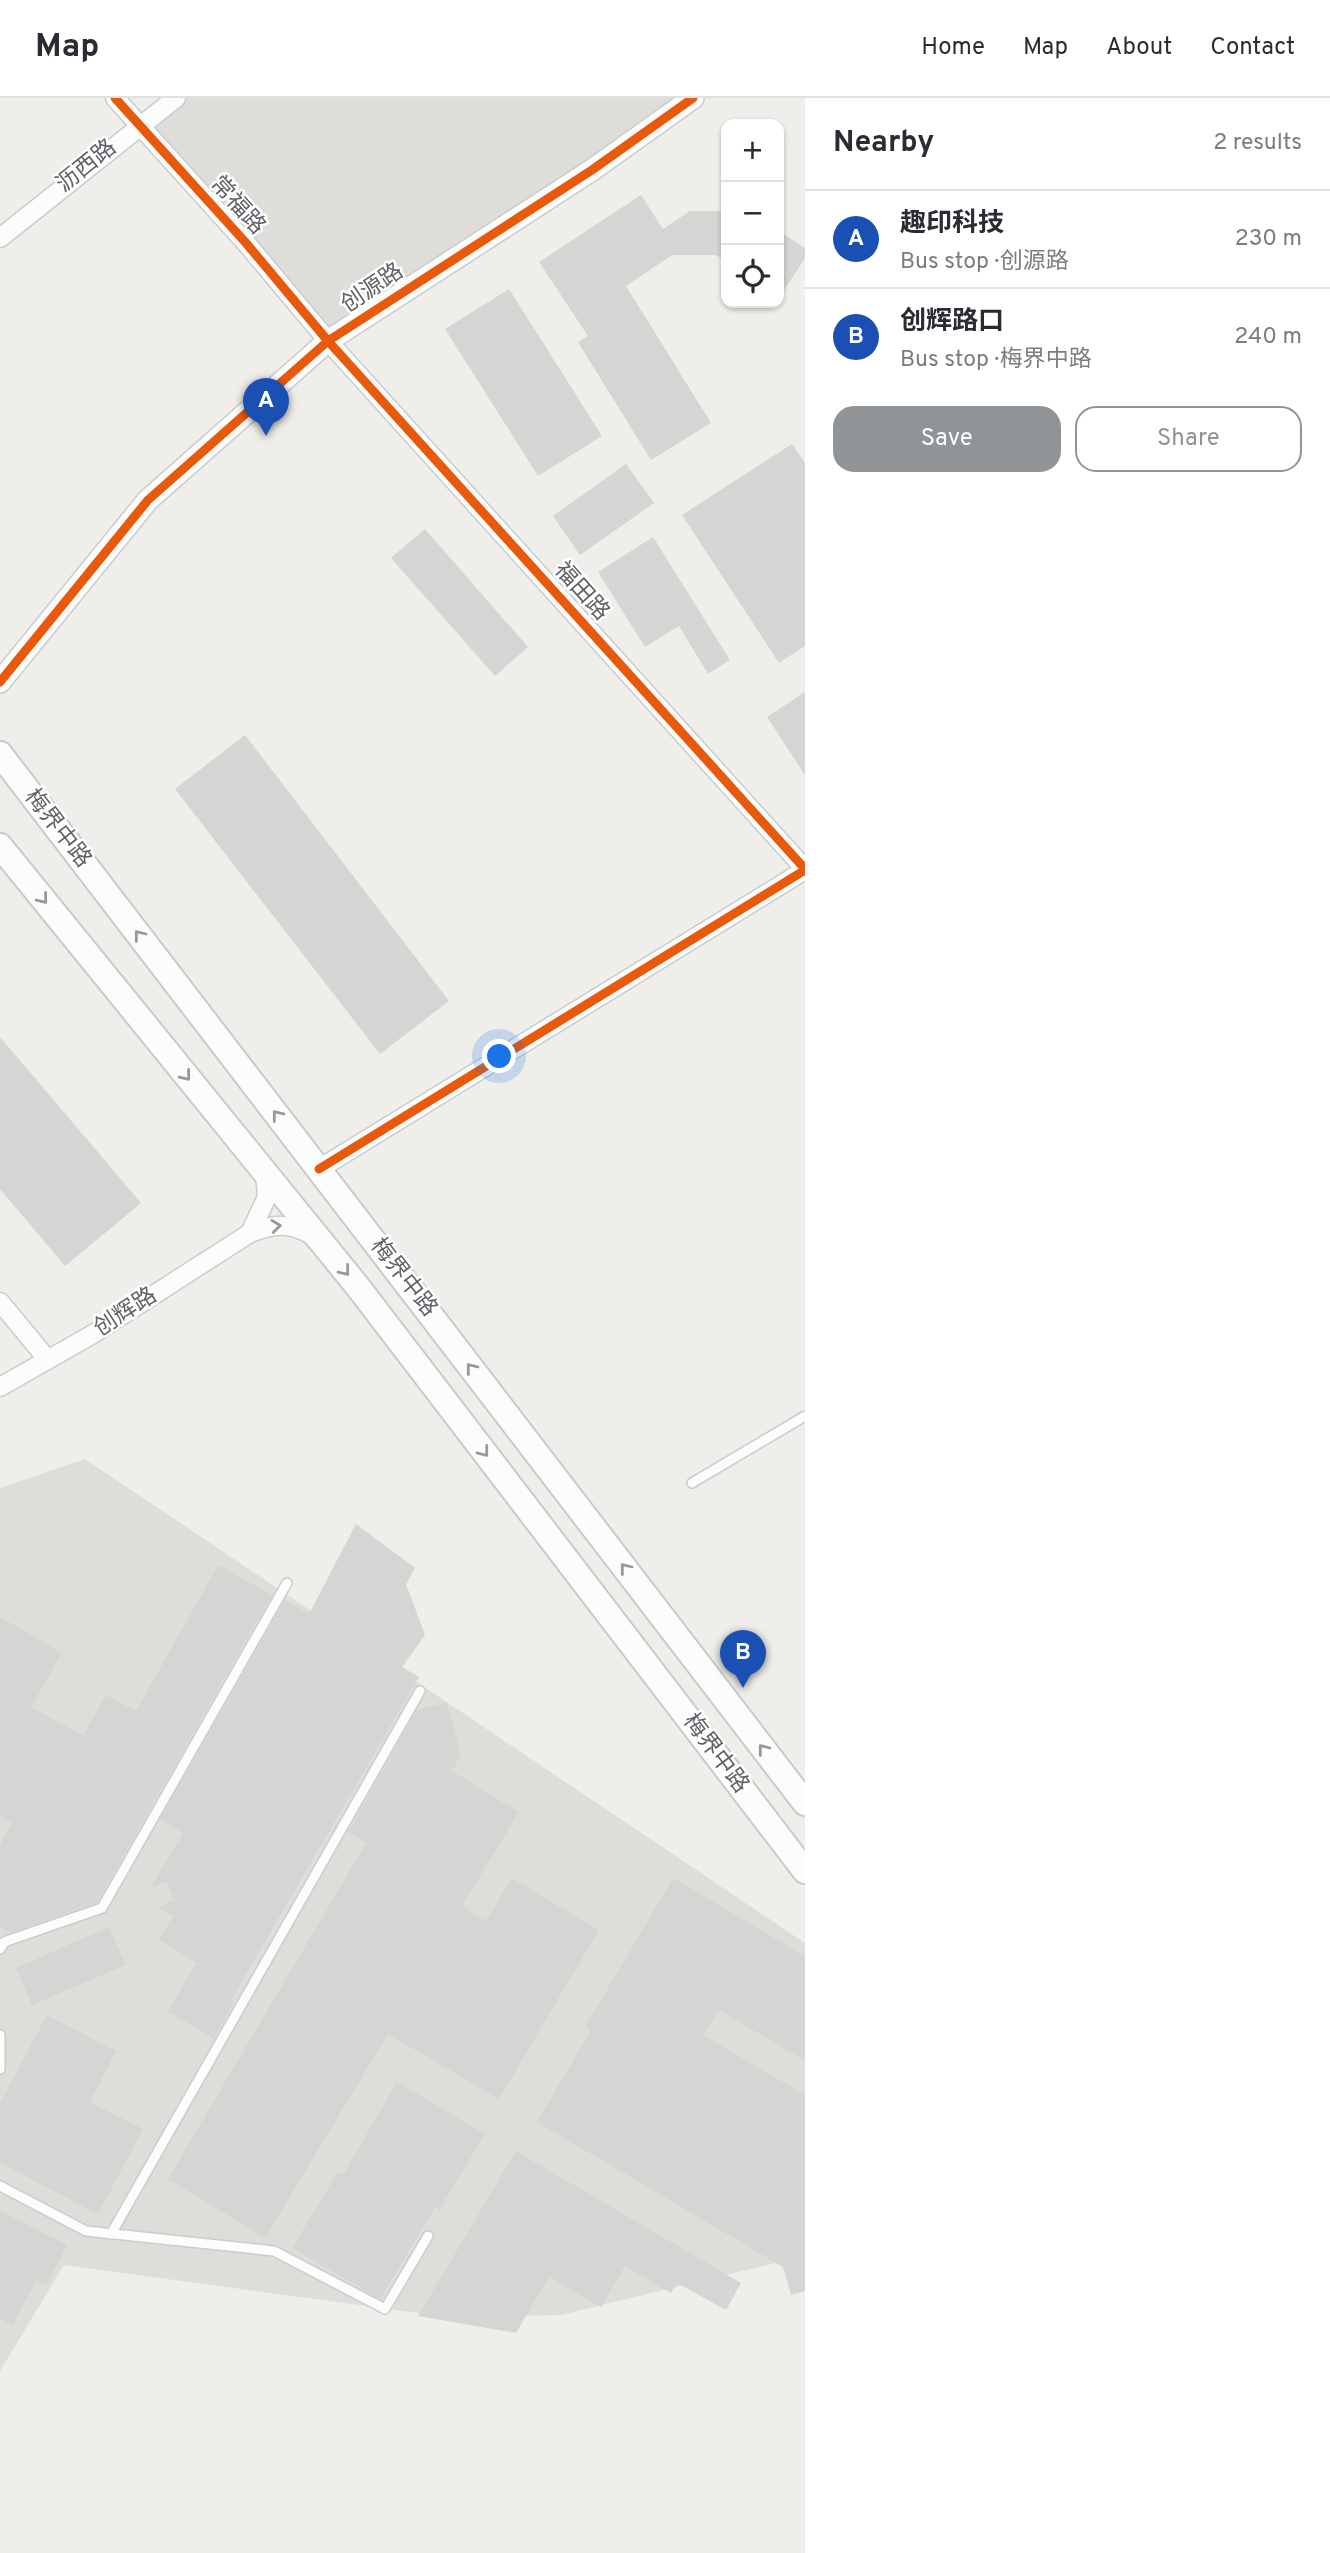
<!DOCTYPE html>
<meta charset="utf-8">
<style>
:root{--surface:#fff;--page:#f7f7f7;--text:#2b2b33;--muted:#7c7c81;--line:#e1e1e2;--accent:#919496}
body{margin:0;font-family:Overpass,"Noto Sans SC",sans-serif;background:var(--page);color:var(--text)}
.controls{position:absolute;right:21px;top:21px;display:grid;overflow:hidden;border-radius:14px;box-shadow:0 2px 5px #0004}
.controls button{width:63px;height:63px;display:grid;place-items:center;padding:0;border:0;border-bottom:2px solid var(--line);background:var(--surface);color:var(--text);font:35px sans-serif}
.you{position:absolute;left:500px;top:959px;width:24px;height:24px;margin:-18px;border:5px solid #fff;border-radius:50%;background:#1a73e8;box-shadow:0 0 0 10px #1a73e833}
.badge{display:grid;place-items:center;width:46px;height:46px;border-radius:50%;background:var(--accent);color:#fff;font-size:23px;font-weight:700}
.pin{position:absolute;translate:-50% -58px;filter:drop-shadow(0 2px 4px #0008)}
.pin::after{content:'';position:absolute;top:37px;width:24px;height:21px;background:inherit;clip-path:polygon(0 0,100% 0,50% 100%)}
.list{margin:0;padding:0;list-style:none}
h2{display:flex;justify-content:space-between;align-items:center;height:91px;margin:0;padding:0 28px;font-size:30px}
h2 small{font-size:23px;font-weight:400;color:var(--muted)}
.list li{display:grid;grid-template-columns:46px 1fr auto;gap:21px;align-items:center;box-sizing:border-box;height:98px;padding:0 28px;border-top:2px solid var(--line)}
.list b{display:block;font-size:26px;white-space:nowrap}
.list p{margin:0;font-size:23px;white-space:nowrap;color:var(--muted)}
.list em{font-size:23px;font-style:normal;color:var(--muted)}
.actions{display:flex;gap:14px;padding:21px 28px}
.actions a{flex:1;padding:16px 0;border:2px solid var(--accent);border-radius:21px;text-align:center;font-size:24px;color:var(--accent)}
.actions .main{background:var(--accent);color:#fff}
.icon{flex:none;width:38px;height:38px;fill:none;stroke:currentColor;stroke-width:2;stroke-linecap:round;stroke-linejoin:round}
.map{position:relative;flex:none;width:805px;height:2455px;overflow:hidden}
header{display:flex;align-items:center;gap:42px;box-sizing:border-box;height:98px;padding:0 35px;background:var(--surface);border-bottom:2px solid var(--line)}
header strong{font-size:33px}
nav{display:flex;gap:38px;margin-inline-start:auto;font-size:24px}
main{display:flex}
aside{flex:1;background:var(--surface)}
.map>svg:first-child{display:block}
.industrial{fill:#dfddda}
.building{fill:#d6d5d3}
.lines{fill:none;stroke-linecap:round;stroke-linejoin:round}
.service-casing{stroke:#cbcccc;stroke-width:12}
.minor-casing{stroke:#cbcccc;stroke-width:21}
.tertiary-casing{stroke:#cbcccc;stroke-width:24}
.secondary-casing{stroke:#cacacb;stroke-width:28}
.service{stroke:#fdfcfc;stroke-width:9}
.minor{stroke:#fdfcfc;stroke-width:18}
.tertiary{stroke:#fdfcfc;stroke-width:21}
.secondary{stroke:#fdfcfc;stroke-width:24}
.cycleway-casing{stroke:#fff;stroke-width:13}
.cycleway{stroke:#e8590c;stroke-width:9}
.oneway{stroke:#96999c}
.labels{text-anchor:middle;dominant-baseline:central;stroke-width:5;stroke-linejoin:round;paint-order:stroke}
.street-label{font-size:23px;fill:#5f6368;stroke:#fff}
</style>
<header>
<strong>Map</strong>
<nav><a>Home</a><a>Map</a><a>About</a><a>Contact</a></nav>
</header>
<main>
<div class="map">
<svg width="805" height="2455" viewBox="0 0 805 2455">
<rect width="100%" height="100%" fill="#efeeea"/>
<!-- industrial -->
<g class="industrial">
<polygon points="177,0 693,0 328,243 139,27"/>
<polygon points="85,1361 805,1845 805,2152 779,2164 561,2217 447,2219 64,2167 0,2273 0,1390"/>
</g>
<!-- building -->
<g class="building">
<polygon points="641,97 663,131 690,113 726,113 726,163 716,157 672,157 626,188 711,325 651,362 578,244 588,238 539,164"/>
<polygon points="779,133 805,150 805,160 779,200"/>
<polygon points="509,191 602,338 538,378 445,231"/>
<polygon points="792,346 805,365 805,548 779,565 682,417"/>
<polygon points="626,366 654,405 580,457 553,418"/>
<polygon points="425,431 528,549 495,578 391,460"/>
<polygon points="653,439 730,562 708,576 679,528 645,549 598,474"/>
<polygon points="805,594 805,677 767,619"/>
<polygon points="245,637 449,903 380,956 175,691"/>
<polygon points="0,939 141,1105 65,1168 0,1091"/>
<polygon points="356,1426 415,1470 406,1486 425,1537 402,1569 419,1579 231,1902 234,1904 214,1940 168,1914 196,1865 159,1842 173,1818 157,1809 174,1802 167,1784 151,1789 183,1735 160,1721 285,1502 309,1516"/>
<polygon points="218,1467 272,1497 97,1804 10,1835 0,1829 0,1747 12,1725 0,1718 0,1519 62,1555 31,1609 83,1637 106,1597 136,1613"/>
<polygon points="447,1604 461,1657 452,1673 519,1714 462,1808 486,1823 512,1780 599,1832 499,2001 388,1936 265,2140 168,2081 366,1745 348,1734 417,1612"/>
<polygon points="673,1780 805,1858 805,1963 719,1912 703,1937 805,1997 805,2193 791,2197 783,2169 537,2024 591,1932 585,1929"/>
<polygon points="109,1829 126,1867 32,1907 16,1870"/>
<polygon points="47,1917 116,1953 90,2004 143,2031 98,2116 0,2065 0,2005"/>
<polygon points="397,1984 485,2036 439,2112 435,2109 380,2201 292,2150 338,2074 343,2077"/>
<polygon points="516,2053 741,2185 726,2212 677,2185 671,2195 625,2168 601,2209 549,2179 516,2235 418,2218"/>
<polygon points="0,2113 67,2147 46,2187 36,2182 13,2227 0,2221"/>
</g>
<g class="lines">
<!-- service casing -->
<g class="service-casing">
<g id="service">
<polyline points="692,1385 805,1318"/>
<polyline points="0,1851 4,1844 102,1810 287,1485"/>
<polyline points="0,1937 0,1971"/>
<polyline points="0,2088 86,2133 274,2153 385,2211 428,2138"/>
<polyline points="111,2136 420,1593"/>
</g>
</g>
<!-- minor casing -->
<g class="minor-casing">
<g id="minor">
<polyline points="115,0 246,145 328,243 805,771"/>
<polyline points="0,140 176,0"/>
<polyline points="319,1071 805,772"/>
<path d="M265 1075 267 1099 250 1135C274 1126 290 1124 313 1138"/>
<polyline points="0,1204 48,1262"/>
<polyline points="0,1289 93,1236 250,1135"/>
</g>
</g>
<!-- tertiary casing -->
<g class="tertiary-casing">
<polyline id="tertiary" points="0,584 148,402 328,243 592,72 693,0"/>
</g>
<!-- secondary casing -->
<g class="secondary-casing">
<g id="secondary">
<polyline points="0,656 805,1705"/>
<polyline points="0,748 358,1189 805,1773"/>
</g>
</g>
<!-- service -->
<use href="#service" class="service"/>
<!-- minor -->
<use href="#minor" class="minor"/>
<!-- tertiary -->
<use href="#tertiary" class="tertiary"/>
<!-- secondary -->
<use href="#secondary" class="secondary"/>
<!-- cycleway casing -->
<g class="cycleway-casing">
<g id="cycleway">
<polyline points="115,0 246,145 328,243 805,771"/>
<polyline points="0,584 148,402 328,243 592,72 693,0"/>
<polyline points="319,1071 805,772"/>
</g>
</g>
<!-- cycleway -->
<use href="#cycleway" class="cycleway"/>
</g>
<!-- one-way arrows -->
<defs><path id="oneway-chevron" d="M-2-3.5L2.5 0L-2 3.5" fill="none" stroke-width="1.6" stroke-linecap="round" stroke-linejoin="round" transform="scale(1.75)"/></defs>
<g class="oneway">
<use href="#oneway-chevron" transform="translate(43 801) rotate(51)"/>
<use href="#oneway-chevron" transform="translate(139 837) rotate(-128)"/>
<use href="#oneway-chevron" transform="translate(186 978) rotate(51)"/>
<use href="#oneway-chevron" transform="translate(277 1017) rotate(-128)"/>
<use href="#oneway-chevron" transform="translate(276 1128) rotate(-7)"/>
<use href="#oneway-chevron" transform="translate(345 1173) rotate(51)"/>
<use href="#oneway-chevron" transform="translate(471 1270) rotate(-128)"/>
<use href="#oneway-chevron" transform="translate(484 1354) rotate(53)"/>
<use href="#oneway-chevron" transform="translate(625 1470) rotate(-128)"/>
<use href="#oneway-chevron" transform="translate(763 1651) rotate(-128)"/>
</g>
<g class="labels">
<!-- street labels -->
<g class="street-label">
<text transform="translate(87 69) rotate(-39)">沥西路</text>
<text transform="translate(237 108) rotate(48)">常福路</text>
<text transform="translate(373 191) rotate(-34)">创源路</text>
<text transform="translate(581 494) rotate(48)">福田路</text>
<text transform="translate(57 731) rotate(52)">梅界中路</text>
<text transform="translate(403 1180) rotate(52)">梅界中路</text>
<text transform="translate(126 1215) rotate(-33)">创辉路</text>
<text transform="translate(715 1656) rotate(53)">梅界中路</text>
</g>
</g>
</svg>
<div class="controls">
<button>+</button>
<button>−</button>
<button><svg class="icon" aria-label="locate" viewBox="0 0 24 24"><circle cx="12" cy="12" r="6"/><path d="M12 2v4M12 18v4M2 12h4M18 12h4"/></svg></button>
</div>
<div class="you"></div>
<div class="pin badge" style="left:266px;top:338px;background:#1a4fb4">A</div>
<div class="pin badge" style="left:743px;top:1590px;background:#1a4fb4">B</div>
</div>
<aside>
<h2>Nearby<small>2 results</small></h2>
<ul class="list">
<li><span class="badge" style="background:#1a4fb4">A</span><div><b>趣印科技</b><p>Bus stop · 创源路</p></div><em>230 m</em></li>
<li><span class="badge" style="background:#1a4fb4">B</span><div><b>创辉路口</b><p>Bus stop · 梅界中路</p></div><em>240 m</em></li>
</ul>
<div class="actions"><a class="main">Save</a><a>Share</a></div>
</aside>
</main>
